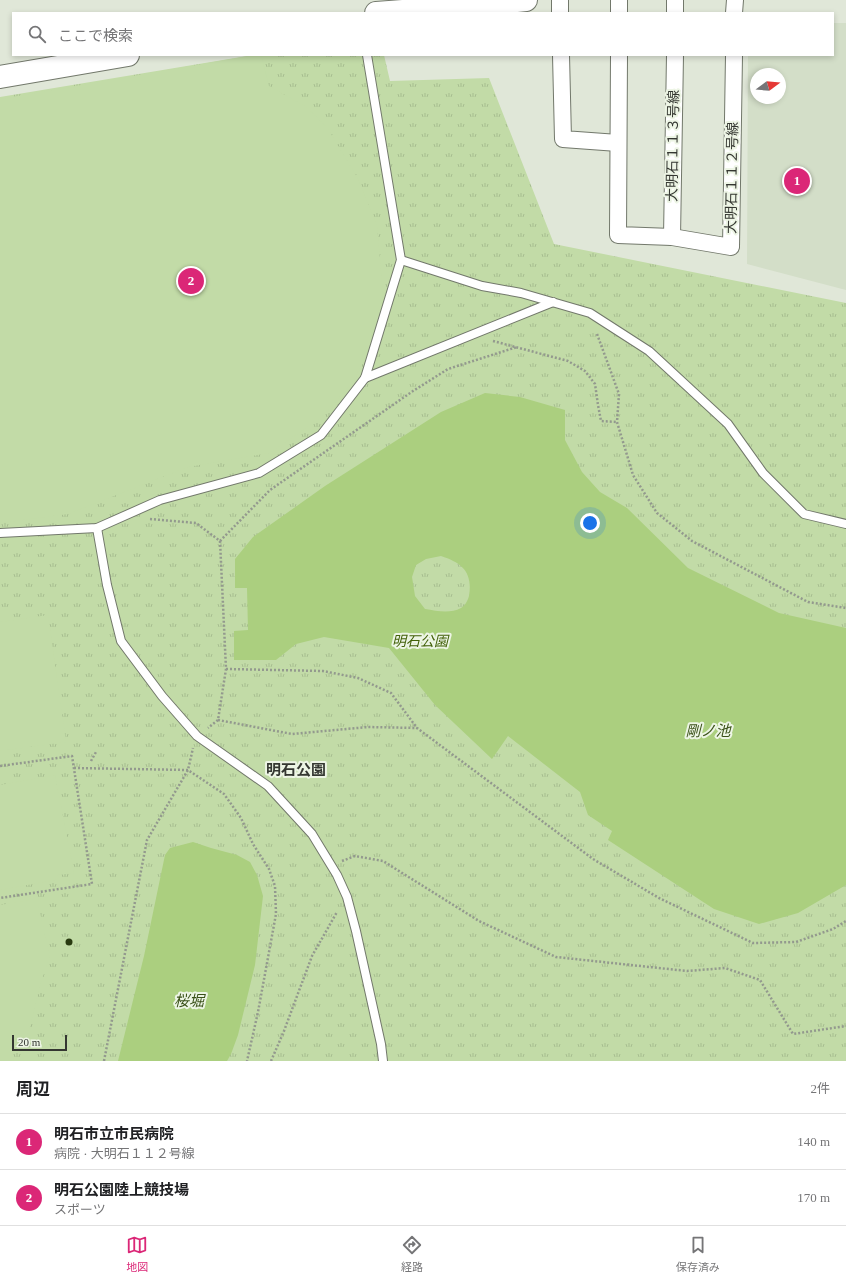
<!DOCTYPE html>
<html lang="ja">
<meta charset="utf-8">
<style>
:root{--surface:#fff;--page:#f6f6f6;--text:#202124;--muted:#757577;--line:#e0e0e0;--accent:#db2777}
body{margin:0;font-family:"Times New Roman","Noto Sans JP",serif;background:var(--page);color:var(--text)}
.compass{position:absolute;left:750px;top:68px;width:36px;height:36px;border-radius:50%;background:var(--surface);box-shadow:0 2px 6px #0003;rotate:74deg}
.scale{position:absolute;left:12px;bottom:10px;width:55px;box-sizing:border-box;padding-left:4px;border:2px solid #343731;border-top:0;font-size:11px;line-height:14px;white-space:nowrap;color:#343731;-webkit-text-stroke:3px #edf5e5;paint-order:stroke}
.you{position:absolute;left:590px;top:523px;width:14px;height:14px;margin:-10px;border:3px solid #fff;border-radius:50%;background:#1a73e8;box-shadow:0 0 0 6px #1a73e833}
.badge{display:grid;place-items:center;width:26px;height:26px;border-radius:50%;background:var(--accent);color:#fff;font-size:13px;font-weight:700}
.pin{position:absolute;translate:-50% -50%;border:2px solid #fff;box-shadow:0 1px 4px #0006}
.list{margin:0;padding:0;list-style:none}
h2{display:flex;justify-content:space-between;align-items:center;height:52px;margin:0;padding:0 16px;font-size:17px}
h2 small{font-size:13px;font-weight:400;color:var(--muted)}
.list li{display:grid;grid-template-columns:26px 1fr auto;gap:12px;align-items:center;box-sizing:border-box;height:56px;padding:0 16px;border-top:1px solid var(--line)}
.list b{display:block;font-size:15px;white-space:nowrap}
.list p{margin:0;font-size:13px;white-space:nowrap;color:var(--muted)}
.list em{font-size:13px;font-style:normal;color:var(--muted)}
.icon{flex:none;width:22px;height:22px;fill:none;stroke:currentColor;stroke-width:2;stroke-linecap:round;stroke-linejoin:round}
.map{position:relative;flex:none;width:846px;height:1061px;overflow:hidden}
.search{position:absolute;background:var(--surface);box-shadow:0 2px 6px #0003;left:12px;right:12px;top:12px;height:44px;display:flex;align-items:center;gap:10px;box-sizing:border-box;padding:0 14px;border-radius:0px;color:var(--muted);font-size:15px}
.sheet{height:164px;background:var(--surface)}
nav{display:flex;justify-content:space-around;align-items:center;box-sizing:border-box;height:56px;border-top:1px solid var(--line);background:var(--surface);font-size:11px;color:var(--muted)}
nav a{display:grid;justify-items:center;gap:2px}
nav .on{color:var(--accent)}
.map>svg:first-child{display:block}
.built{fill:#d3dec8;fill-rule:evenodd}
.park{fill:url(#park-tufts)}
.garden{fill:#c2dba7}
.water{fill:#abcf7f;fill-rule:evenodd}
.building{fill:#293a11}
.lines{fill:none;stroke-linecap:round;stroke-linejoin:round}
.service-casing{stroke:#72786b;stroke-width:10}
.minor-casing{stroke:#72786b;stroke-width:18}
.primary-casing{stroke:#72786b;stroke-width:24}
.path{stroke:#93998e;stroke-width:2.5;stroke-dasharray:2 2;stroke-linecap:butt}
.service{stroke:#fff;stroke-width:8}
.minor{stroke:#fff;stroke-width:16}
.primary{stroke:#fff;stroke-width:22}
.labels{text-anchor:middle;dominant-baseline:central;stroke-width:4;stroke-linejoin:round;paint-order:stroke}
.street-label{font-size:14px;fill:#343731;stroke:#edf5e5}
.park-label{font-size:14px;font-style:italic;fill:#426109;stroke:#edf5e5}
.water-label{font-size:15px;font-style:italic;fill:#3a5119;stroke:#edf5e5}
.neighbourhood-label{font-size:15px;font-weight:bold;fill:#343731;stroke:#edf5e5}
</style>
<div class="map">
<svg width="846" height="1061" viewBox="0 0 846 1061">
<defs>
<pattern id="park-tufts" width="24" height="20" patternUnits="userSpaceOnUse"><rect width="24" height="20" fill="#c2dba7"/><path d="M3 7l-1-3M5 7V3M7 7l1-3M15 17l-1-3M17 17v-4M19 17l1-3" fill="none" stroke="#a7bd90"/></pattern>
</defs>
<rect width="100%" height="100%" fill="#e0e7d8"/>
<!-- built -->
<path class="built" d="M833 23H846V290L747 264 748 55H833ZM756 74H780V98H756Z"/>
<!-- park -->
<polygon class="park" points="253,55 384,55 390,81 489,78 554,244 846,303 846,1061 0,1061 0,97"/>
<!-- garden -->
<g class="garden">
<polygon points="254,55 261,55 269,86 308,108 328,129 357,177 377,225 383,295 378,331 354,381 321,418 269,453 188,467 68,514 0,523 0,99"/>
<polygon points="48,615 66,742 0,751 0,622"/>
<polygon points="55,775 74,873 58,875 55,880 0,890 0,785"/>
<polygon points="30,900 38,904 50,956 40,985 30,1027 23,1045 4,1061 0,1061 0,905"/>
</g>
<!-- water -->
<g class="water">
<path d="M485 393 520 397 565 410V440L582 472 600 492 627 508 688 568 779 613 846 628V885L798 913 759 924 714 909 608 840 612 831 588 815 580 792 508 736 492 759 435 705 389 648 324 637 296 644 276 660H234V631L248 630 247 588H235V559L253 537 325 486 441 412ZM441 556C462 563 473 572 469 596 468 600 465 606 461 608 450 614 437 611 425 609L415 596 412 577 416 565 426 559Z"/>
<polygon points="193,842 211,848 237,855 250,862 257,875 263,896 255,965 238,1035 231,1054 227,1061 118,1061 144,956 165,855 170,848"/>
</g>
<!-- building -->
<circle class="building" cx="69" cy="942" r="3.5"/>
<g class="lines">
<!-- service casing -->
<g class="service-casing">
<g id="service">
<polyline points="401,260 482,286 521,293 590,313 649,351 728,424 763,473 804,514 846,524"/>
<polyline points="365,378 553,302"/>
<polyline points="97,528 107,585 121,641 162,696 197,736 268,786 312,834 337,875 347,897 356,931 381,1044 383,1061"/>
<polyline points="0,533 97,528 160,500 259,473 321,435 365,378 401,260 367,55"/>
</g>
</g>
<!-- minor casing -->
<g class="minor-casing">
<g id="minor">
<polyline points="560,0 560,13"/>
<polyline points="619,13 619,0"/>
<polyline points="675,13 675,0"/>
<polyline points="734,13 735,0"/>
<polyline points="561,55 563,139 618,143"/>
<polyline points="619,55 618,235 672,237 731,247 734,55"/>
<polyline points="672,237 675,55"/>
</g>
</g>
<!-- primary casing -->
<g class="primary-casing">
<g id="primary">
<polyline points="376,13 482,5 526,0"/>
<polyline points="0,77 128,55"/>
</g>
</g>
<!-- path -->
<g class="path">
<polyline points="597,334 619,394 617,422 633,475 657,513 692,541 808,602 846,608"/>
<polyline points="493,341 568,361 585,371 595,384 598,405 601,421 617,422"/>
<polyline points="150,519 196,523 220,541 226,669 218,720 208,728"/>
<polyline points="220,541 270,490 413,391 448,369 517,347"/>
<polyline points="226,669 323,671 358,678 391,693 417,728 593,859 659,898 753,943 796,942 833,929 846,921"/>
<polyline points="218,720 292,734 368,727 417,728"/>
<polyline points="91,761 96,752"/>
<polyline points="0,766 72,756 92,884 0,898"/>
<polyline points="74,768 188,770 224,794 241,818 253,844 269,869 275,886 276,914 258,1012 247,1061"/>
<polyline points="342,861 355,856 383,861 479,921 556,957 687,971 725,968 760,980 793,1034 846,1026"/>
<polyline points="104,1061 147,840 188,770 193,748"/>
<polyline points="271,1061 284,1031 312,956 337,912"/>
</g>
<!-- service -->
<use href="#service" class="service"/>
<!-- minor -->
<use href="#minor" class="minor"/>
<!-- primary -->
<use href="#primary" class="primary"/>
</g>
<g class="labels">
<!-- street labels -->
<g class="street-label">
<text transform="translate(673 146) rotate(-89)">大明石１１３号線</text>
<text transform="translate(732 178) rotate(-89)">大明石１１２号線</text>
</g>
<!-- park labels -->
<g class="park-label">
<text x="420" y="641">明石公園</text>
</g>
<!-- water labels -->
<g class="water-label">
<text x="708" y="731">剛ノ池</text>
<text x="189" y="1001">桜堀</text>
</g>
<!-- neighbourhood labels -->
<g class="neighbourhood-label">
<text x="296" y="770">明石公園</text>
</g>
</g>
</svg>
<svg class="compass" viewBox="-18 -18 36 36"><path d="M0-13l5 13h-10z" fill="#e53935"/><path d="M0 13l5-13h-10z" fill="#757577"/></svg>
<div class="scale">20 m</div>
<div class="you"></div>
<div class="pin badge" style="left:797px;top:181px">1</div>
<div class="pin badge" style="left:191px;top:281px">2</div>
<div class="search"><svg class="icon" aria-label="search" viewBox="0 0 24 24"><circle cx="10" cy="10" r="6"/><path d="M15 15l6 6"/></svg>ここで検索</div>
</div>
<section class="sheet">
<h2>周辺<small>2件</small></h2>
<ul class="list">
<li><span class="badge">1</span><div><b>明石市立市民病院</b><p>病院 · 大明石１１２号線</p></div><em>140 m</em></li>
<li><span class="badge">2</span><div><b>明石公園陸上競技場</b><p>スポーツ</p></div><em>170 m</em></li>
</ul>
</section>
<nav>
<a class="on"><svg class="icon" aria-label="map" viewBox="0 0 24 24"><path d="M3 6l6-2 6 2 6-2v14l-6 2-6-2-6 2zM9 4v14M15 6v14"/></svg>地図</a>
<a><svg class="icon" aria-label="directions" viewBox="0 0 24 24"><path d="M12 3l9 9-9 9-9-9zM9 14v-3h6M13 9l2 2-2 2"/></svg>経路</a>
<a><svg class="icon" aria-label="saved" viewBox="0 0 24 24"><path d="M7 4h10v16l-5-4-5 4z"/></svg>保存済み</a>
</nav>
